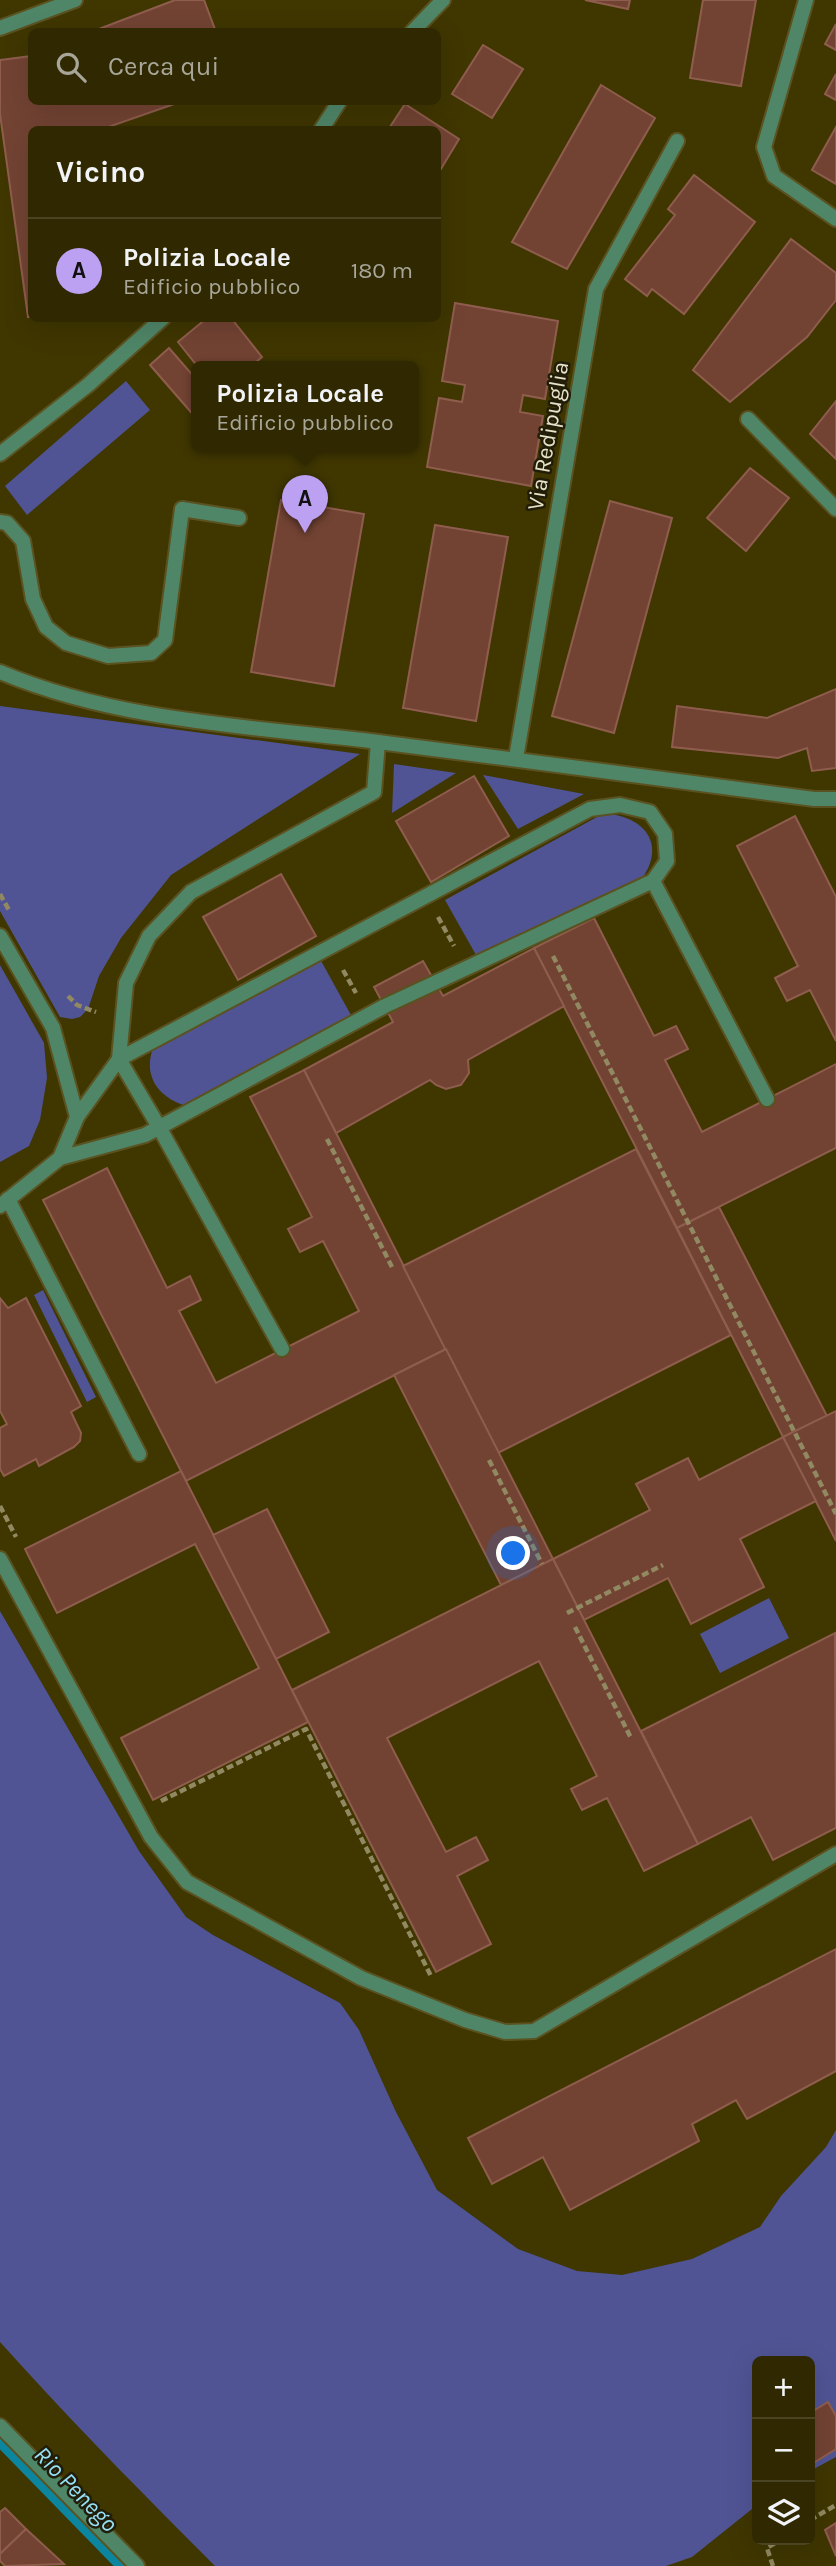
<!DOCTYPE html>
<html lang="it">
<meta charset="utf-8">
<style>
:root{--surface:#2f2800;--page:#37300a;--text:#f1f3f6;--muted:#a7a699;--line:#4a4422;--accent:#bca0f2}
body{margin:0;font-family:Karla,sans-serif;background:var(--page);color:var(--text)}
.controls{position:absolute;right:21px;bottom:21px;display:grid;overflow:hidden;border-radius:10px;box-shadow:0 7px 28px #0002}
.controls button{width:63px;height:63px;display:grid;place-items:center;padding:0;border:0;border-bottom:2px solid var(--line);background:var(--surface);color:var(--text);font:35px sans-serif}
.you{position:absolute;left:514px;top:1554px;width:24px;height:24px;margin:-18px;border:5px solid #fff;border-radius:50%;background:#1a73e8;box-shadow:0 0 0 10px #1a73e833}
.badge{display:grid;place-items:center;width:46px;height:46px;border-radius:50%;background:var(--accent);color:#111;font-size:23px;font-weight:700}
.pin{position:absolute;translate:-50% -58px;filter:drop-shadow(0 2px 4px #0008)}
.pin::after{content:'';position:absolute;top:37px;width:24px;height:21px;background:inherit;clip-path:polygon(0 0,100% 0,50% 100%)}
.popup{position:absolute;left:191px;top:361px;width:228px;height:91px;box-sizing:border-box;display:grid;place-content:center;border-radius:10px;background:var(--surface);filter:drop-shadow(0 2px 5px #0005);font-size:23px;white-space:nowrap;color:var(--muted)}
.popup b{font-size:26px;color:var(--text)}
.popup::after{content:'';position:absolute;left:50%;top:100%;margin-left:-14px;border:14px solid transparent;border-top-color:var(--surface)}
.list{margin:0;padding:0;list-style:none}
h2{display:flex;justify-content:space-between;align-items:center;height:91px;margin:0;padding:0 28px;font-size:30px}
h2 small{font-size:23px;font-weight:400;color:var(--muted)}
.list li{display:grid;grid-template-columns:46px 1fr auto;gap:21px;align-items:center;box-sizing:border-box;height:105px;padding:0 28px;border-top:2px solid var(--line)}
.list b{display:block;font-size:26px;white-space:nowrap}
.list p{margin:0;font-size:23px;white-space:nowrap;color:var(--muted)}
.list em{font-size:23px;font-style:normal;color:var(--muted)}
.icon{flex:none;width:38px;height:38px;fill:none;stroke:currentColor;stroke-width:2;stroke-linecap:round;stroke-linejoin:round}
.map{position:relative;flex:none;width:836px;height:2566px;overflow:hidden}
.search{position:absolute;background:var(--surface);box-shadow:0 7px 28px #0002;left:28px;top:28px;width:413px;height:77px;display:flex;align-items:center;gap:18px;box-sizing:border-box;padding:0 24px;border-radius:10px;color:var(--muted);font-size:26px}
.panel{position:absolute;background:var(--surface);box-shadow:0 7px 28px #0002;left:28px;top:126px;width:413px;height:196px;border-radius:10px}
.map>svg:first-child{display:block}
.green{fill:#505494}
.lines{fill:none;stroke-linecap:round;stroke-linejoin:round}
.stream{stroke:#0c859f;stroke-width:12}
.building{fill:#724333;stroke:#8f5d4d;stroke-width:2}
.lane-casing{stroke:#5a5220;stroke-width:18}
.street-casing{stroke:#5a5220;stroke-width:18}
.path{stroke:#918961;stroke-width:4.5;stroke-dasharray:7 3.5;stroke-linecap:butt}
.lane{stroke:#4f8668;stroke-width:14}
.street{stroke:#4f8668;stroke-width:14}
.labels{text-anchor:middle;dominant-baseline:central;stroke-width:5;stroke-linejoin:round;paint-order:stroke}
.street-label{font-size:23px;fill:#e7e2c8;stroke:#211d08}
.water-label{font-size:24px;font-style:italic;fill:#96e0f6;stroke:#211d08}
</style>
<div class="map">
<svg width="836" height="2566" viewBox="0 0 836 2566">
<rect width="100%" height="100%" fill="#3f3600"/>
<!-- green -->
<g class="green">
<polygon points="126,381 150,410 27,515 5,486"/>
<polygon points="0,706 360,754 171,875 121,938 99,976 88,1009 80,1017 72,1019 60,1017 0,911"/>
<polygon points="394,764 456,773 392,813"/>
<polygon points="483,775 584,794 518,829"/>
<path d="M609 814C645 818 665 844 643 877L476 955 445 900 597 817Z"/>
<path d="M320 959 352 1017 186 1106C157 1097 142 1075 154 1045Z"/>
<polygon points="0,965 44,1043 47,1078 40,1120 29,1146 0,1162"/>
<polygon points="43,1290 96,1397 87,1402 34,1295"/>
<polygon points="769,1598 789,1638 720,1673 700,1634"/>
<path d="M0 1611 139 1851 186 1917 213 1935 340 2003 359 2030 396 2112 437 2190 518 2249 577 2271 622 2275 692 2259 760 2227 781 2196 826 2147 836 2130V2457L810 2471V2361H757V2505L692 2557 666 2566H215C142 2493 69 2419 0 2342Z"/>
</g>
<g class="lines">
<!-- stream -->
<polyline class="stream" points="0,2441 122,2566"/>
</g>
<!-- building -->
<g class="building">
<polygon points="175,0 204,0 216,32 91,32"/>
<polygon points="585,0 630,0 628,9"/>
<polygon points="703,0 756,0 741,86 690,78"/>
<polygon points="836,24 836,50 825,44"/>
<polygon points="483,45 523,69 492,118 452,94"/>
<polygon points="32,56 32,102 180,102 108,127 109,130 32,130 32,316 28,317 0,114 0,60"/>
<polygon points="836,74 836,100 825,94"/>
<polygon points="601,85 655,118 567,269 512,242"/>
<polygon points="405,104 459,139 438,174 438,130 388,130"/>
<polygon points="836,127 836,184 812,170"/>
<polygon points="694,175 755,222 684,314 652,289 647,296 625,279 675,215 668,209"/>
<polygon points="791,239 836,273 836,300 807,337 730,402 693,370"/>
<polygon points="455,303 558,321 545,399 523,395 520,412 543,416 531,486 427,467 439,398 462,402 465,385 442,381"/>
<polygon points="207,318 231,318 262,357 250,367 198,367 178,342"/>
<polygon points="169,348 196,379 196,418 150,365"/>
<polygon points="836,401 836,459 810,434"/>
<polygon points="750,468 789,498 746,551 707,518"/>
<polygon points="281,500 364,514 334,686 251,672"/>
<polygon points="610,501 672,518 614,733 552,716"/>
<polygon points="435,525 508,537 476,721 403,708"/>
<polygon points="836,689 836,768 812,771 807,748 778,758 672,747 677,706 767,718"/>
<polygon points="474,776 509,836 431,882 396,821"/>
<polygon points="795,816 836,897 836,1041 810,990 787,1001 775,978 798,966 737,846"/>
<polygon points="281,874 316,936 238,980 203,917"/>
<polygon points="594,918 654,1036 676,1026 688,1049 665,1060 702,1132 836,1064 836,1148 677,1228 534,948"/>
<polygon points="534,948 564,1006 468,1060 469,1073 461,1085 446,1089 436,1085 430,1080 336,1133 304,1070 393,1022 374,987 423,961 443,996"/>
<polygon points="304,1070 446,1349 186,1481 43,1200 107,1168 167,1288 190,1276 201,1300 179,1311 216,1383 359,1311 323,1241 300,1252 288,1229 312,1217 250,1097"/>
<polygon points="636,1149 731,1335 498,1453 403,1266"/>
<polygon points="719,1207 827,1416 783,1437 677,1228"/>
<polygon points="0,1298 8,1308 26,1298 81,1406 71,1412 81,1433 80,1441 74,1447 39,1466 36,1459 4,1476 0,1469 0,1428 7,1424 0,1411"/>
<polygon points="446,1349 553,1559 501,1585 394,1375"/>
<polygon points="836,1411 836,1541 783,1437"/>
<polygon points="783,1437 816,1501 740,1539 764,1587 691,1624 668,1578 584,1620 553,1559 650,1510 636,1484 688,1458 699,1480"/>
<polygon points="181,1471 308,1722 153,1800 121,1738 259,1668 195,1544 57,1613 25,1549"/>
<polygon points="267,1509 329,1632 276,1659 213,1535"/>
<polygon points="553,1559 698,1844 644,1871 607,1798 582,1810 571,1789 597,1776 539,1661 387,1738 446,1852 476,1837 488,1860 457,1876 491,1944 436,1972 292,1690"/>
<polygon points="835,1633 836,1828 773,1860 751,1817 698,1844 641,1731"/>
<polygon points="836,1949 836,2071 747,2119 736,2100 692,2124 699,2141 570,2210 543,2157 492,2184 468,2138"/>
<polygon points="828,2402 836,2416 836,2449 810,2465 810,2413"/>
<polygon points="5,2508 26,2529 0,2554 0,2512"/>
<polygon points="836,2523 836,2556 825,2530"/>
<polygon points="26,2529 64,2564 5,2566 0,2561 0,2554"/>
</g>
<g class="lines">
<!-- lane casing -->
<g class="lane-casing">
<g id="lane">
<polyline points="0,28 75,0"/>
<polyline points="0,522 7,523 23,541 33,599 46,627 66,643 108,656 151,653 165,640 182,509 239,518"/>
<polyline points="653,881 767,1099"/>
<polyline points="0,936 53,1028 77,1117 60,1158 0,1206"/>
<polyline points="60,1158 145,1135 385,1006 653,881 667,861 665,834 650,812 620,805 590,809 119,1059 77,1117"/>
<polyline points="8,1199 139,1454"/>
<polyline points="282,1349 159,1127 119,1059 126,983 149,936 191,892 374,792 378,742"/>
<polyline points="0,1559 151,1837 187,1882 361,1978 465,2020 505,2032 534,2031 836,1854"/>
</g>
</g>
<!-- street casing -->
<g class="street-casing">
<g id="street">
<polyline points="806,0 764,147 774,176 836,219"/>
<polyline points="412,32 443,0"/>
<polyline points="321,130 339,102"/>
<polyline points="748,419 836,509"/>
<polyline points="0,454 88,385 163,318"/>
<path d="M0 672C114 720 242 726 363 740 513 759 664 779 814 799H836"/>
<polyline points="516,758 596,289 677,141"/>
<polyline points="0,2426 137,2566"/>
</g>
</g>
<!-- path -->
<g class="path">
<polyline points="0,894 10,912"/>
<polyline points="438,917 454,946"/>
<polyline points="553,956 836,1514"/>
<polyline points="343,970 356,993"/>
<polyline points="68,996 77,1005 96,1012"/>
<polyline points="327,1139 393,1269"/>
<polyline points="489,1460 542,1564"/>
<polyline points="0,1506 16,1537"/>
<polyline points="567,1613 663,1565"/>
<polyline points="575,1627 631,1738"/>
<polyline points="161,1801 306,1729 431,1976"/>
<polyline points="810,2520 836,2505"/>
<polyline points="773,2566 767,2548 780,2540"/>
</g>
<!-- lane -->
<use href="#lane" class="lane"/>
<!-- street -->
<use href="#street" class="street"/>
</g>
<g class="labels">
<!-- street labels -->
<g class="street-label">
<text transform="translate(548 436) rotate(-80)">Via Redipuglia</text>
</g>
<!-- water labels -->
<g class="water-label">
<text transform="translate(76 2489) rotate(46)">Rio Penego</text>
</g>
</g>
</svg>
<div class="controls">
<button>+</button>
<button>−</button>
<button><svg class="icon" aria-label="layers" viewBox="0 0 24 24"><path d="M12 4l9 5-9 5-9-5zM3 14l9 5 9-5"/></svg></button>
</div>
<div class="you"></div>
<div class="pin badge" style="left:305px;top:533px">A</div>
<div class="popup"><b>Polizia Locale</b>Edificio pubblico</div>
<div class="search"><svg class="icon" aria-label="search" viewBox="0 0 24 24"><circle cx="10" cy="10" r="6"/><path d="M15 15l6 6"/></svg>Cerca qui</div>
<section class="panel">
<h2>Vicino<small></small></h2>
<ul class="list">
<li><span class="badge">A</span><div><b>Polizia Locale</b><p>Edificio pubblico</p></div><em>180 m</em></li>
</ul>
</section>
</div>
